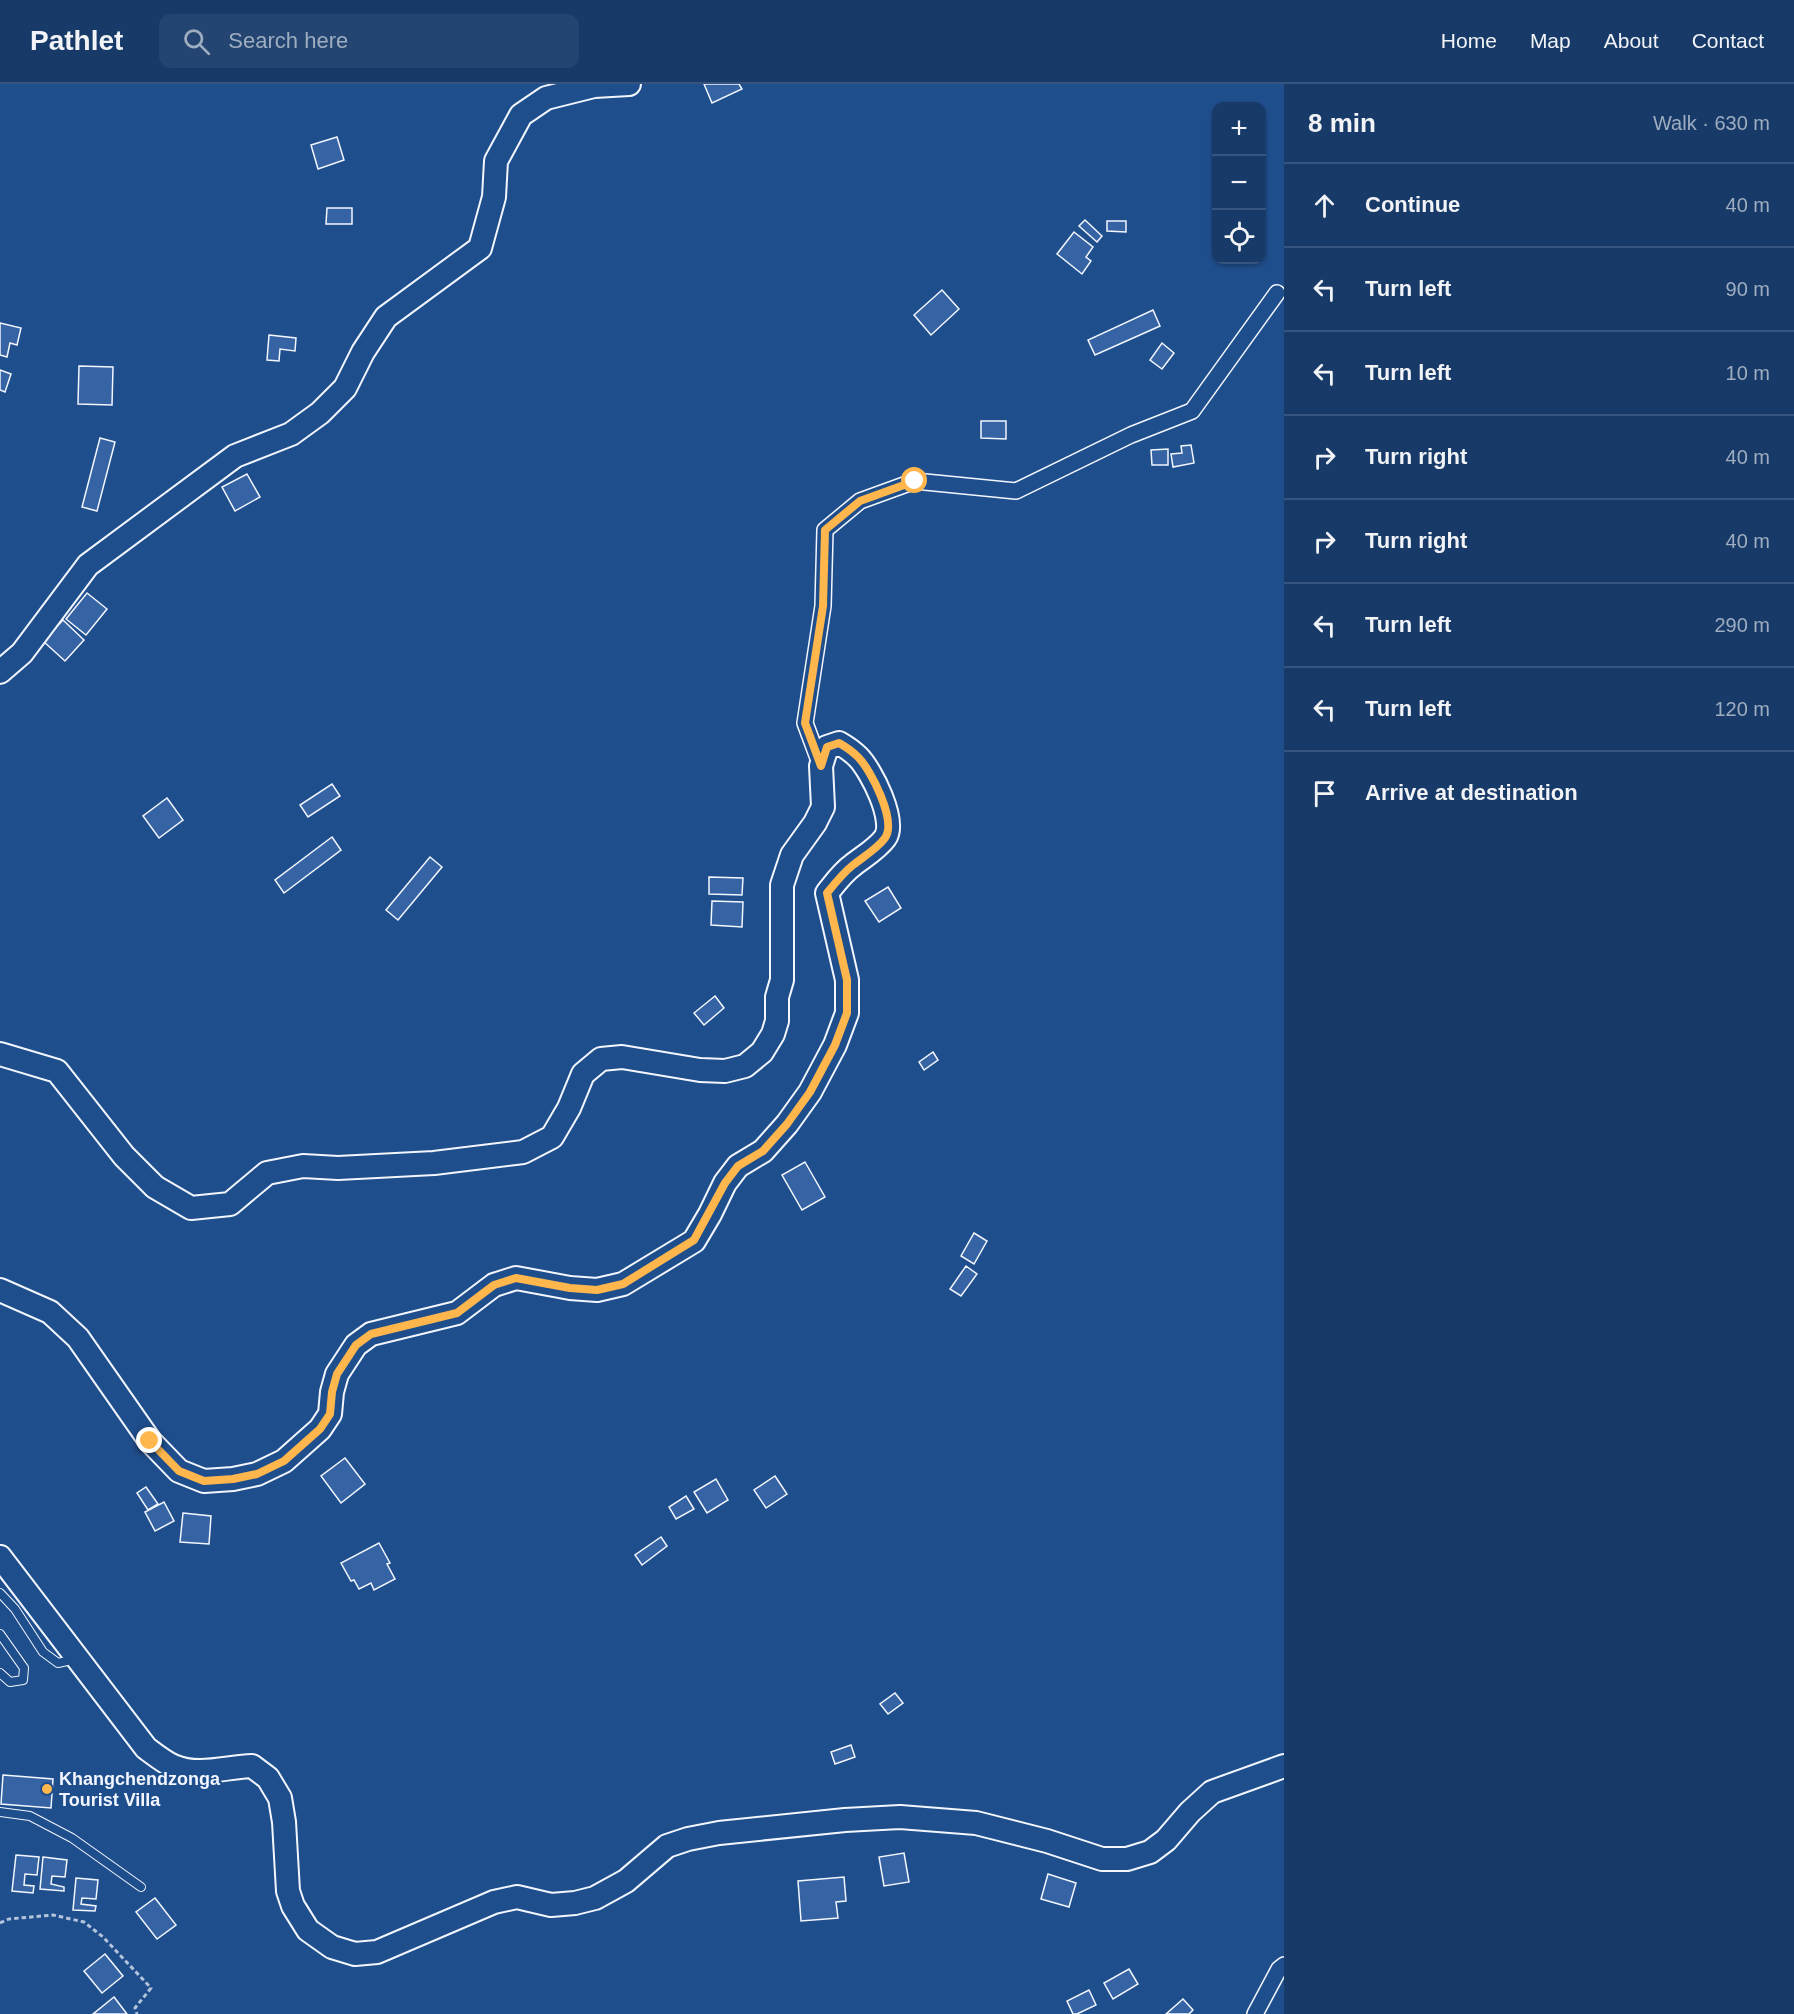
<!DOCTYPE html>
<meta charset="utf-8">
<style>
:root{--surface:#173a69;--page:#244571;--text:#f1f3f6;--muted:#9eadc0;--line:#36547d}
body{margin:0;font-family:Helvetica,sans-serif;background:var(--page);color:var(--text)}
.controls{position:absolute;right:18px;top:18px;display:grid;overflow:hidden;border-radius:12px;box-shadow:0 2px 4px #0004}
.controls button{width:54px;height:54px;display:grid;place-items:center;padding:0;border:0;border-bottom:2px solid var(--line);background:var(--surface);color:var(--text);font:30px sans-serif}
.stop{position:absolute;width:18px;height:18px;margin:-14px;border:4px solid #ffb74d;border-radius:50%;background:#fff}
.stop.end{background:#ffb74d;border-color:#fff;box-shadow:0 2px 6px #0008}
.list{margin:0;padding:0;list-style:none}
h2{display:flex;justify-content:space-between;align-items:center;height:78px;margin:0;padding:0 24px;font-size:26px}
h2 small{font-size:20px;font-weight:400;color:var(--muted)}
.list li{display:grid;grid-template-columns:39px 1fr auto;gap:18px;align-items:center;box-sizing:border-box;height:84px;padding:0 24px;border-top:2px solid var(--line)}
.list b{display:block;font-size:22px;white-space:nowrap}
.list em{font-size:20px;font-style:normal;color:var(--muted)}
.icon{flex:none;width:33px;height:33px;fill:none;stroke:currentColor;stroke-width:2;stroke-linecap:round;stroke-linejoin:round}
.map{position:relative;flex:none;width:1284px;height:1930px;overflow:hidden}
header{display:flex;align-items:center;gap:36px;box-sizing:border-box;height:84px;padding:0 30px;background:var(--surface);border-bottom:2px solid var(--line)}
header strong{font-size:28px}
nav{display:flex;gap:33px;margin-inline-start:auto;font-size:21px}
.search{width:420px;height:54px;background:var(--page);display:flex;align-items:center;gap:15px;box-sizing:border-box;padding:0 21px;border-radius:12px;color:var(--muted);font-size:22px}
main{display:flex}
aside{flex:1;background:var(--surface)}
.map>svg:first-child{display:block}
.building{fill:#3563a3;stroke:#f2f6ff;stroke-width:1.5}
.lines{fill:none;stroke-linecap:round;stroke-linejoin:round}
.lane-casing{stroke:#f2f6ff;stroke-width:10}
.street-casing{stroke:#f2f6ff;stroke-width:18}
.secondary-casing{stroke:#f2f6ff;stroke-width:26}
.path{stroke:#b3c4dc;stroke-width:3;stroke-dasharray:4.5 3;stroke-linecap:butt}
.lane{stroke:#1f4e8c;stroke-width:8}
.street{stroke:#1f4e8c;stroke-width:15}
.secondary{stroke:#1f4e8c;stroke-width:22}
.route{stroke:#ffb74d;stroke-width:8}
.poi-dot{fill:#ffb74d;stroke:#1f4e8c;stroke-width:2}
.labels{text-anchor:middle;dominant-baseline:central;stroke-width:4.5;stroke-linejoin:round;paint-order:stroke}
.poi-label{font-size:18px;font-weight:bold;fill:#f2f6ff;stroke:#1f4e8c;text-anchor:start}
</style>
<header>
<strong>Pathlet</strong>
<div class="search"><svg class="icon" aria-label="search" viewBox="0 0 24 24"><circle cx="10" cy="10" r="6"/><path d="M15 15l6 6"/></svg>Search here</div>
<nav><a>Home</a><a>Map</a><a>About</a><a>Contact</a></nav>
</header>
<main>
<div class="map">
<svg width="1284" height="1930" viewBox="0 0 1284 1930">
<rect width="100%" height="100%" fill="#1f4e8c"/>
<!-- building -->
<g class="building">
<polygon points="704,0 739,0 742,5 712,19"/>
<polygon points="337,53 344,76 318,85 311,61"/>
<polygon points="327,124 352,124 352,140 326,140"/>
<polygon points="1085,136 1102,152 1097,158 1079,142"/>
<polygon points="1107,137 1126,137 1126,148 1107,147"/>
<polygon points="1074,148 1093,163 1086,173 1091,177 1082,190 1057,170"/>
<polygon points="942,206 959,225 931,251 914,231"/>
<polygon points="1153,226 1160,242 1095,271 1088,256"/>
<polygon points="0,239 21,244 17,261 10,259 7,273 0,271"/>
<polygon points="269,251 296,254 295,267 280,265 279,277 267,276"/>
<polygon points="1162,259 1174,269 1162,285 1150,276"/>
<polygon points="79,282 113,283 112,321 78,320"/>
<polygon points="0,286 11,290 5,308 0,306"/>
<polygon points="981,337 1006,337 1006,355 981,354"/>
<polygon points="100,354 115,358 97,427 82,423"/>
<polygon points="1191,361 1194,379 1173,383 1171,370 1182,369 1181,362"/>
<polygon points="1168,365 1168,381 1152,381 1151,366"/>
<polygon points="247,390 260,413 235,427 222,403"/>
<polygon points="87,509 107,525 86,551 66,535"/>
<polygon points="63,536 84,556 65,577 43,557"/>
<polygon points="332,700 340,712 308,733 300,721"/>
<polygon points="167,714 183,736 159,754 143,732"/>
<polygon points="332,753 341,766 284,809 275,796"/>
<polygon points="430,773 442,783 398,836 386,826"/>
<polygon points="709,793 743,794 742,811 709,810"/>
<polygon points="888,803 901,824 879,838 865,817"/>
<polygon points="712,817 743,818 742,843 711,841"/>
<polygon points="715,912 724,924 704,941 694,929"/>
<polygon points="933,968 938,976 924,986 919,978"/>
<polygon points="805,1078 825,1113 802,1126 782,1091"/>
<polygon points="974,1149 987,1157 974,1180 961,1172"/>
<polygon points="966,1182 977,1190 961,1212 950,1205"/>
<polygon points="345,1374 365,1400 341,1419 321,1392"/>
<polygon points="775,1392 787,1410 766,1424 754,1406"/>
<polygon points="716,1395 728,1416 707,1429 694,1408"/>
<polygon points="146,1403 158,1420 148,1426 137,1409"/>
<polygon points="686,1412 694,1425 676,1435 669,1423"/>
<polygon points="164,1418 174,1437 155,1447 145,1428"/>
<polygon points="183,1429 211,1432 209,1460 180,1458"/>
<polygon points="661,1453 667,1462 642,1481 635,1471"/>
<polygon points="379,1459 390,1479 387,1480 395,1495 374,1506 371,1499 359,1505 354,1496 351,1497 341,1479"/>
<polygon points="895,1609 903,1619 888,1630 880,1620"/>
<polygon points="851,1661 855,1673 835,1680 831,1668"/>
<polygon points="3,1691 53,1695 51,1724 1,1720"/>
<polygon points="904,1769 909,1798 884,1802 879,1773"/>
<polygon points="16,1771 39,1773 37,1791 25,1790 24,1801 34,1802 33,1809 12,1807"/>
<polygon points="43,1773 67,1776 65,1793 52,1792 51,1800 64,1803 64,1807 40,1805"/>
<polygon points="1048,1790 1076,1799 1069,1823 1041,1815"/>
<polygon points="844,1793 846,1817 836,1818 838,1834 801,1837 798,1797"/>
<polygon points="76,1794 98,1796 96,1815 82,1814 81,1820 96,1822 95,1827 73,1826"/>
<polygon points="155,1814 176,1841 157,1855 136,1828"/>
<polygon points="105,1870 123,1892 102,1909 84,1887"/>
<polygon points="1129,1885 1138,1900 1113,1915 1104,1899"/>
<polygon points="1089,1906 1096,1921 1077,1930 1073,1930 1067,1917"/>
<polygon points="114,1913 127,1930 93,1930"/>
<polygon points="1183,1915 1193,1926 1189,1930 1166,1930"/>
</g>
<g class="lines">
<!-- lane casing -->
<g class="lane-casing">
<g id="lane">
<polyline points="0,1509 15,1525 43,1568 58,1579 76,1575"/>
<polyline points="0,1550 24,1584 23,1596 10,1598 0,1589"/>
<polyline points="0,1728 30,1732 72,1754 141,1803"/>
</g>
</g>
<!-- street casing -->
<g class="street-casing">
<g id="street">
<polyline points="821,682 805,639 823,522 825,446 860,417 915,397 1016,407 1131,351 1192,327 1277,209"/>
<polyline points="1255,1930 1279,1885 1284,1881"/>
</g>
</g>
<!-- secondary casing -->
<g class="secondary-casing">
<g id="secondary">
<polyline points="0,588 22,569 88,481 235,372 291,350 320,329 345,304 363,268 386,233 480,164 494,113 496,77 521,31 546,14 594,2 629,0"/>
<path d="M0 970 57 987 124 1072 155 1103 191 1124 230 1120 267 1089 303 1082 338 1084 434 1079 523 1068 552 1053 569 1024 583 990 601 975 622 973 700 986 725 987 745 982 762 968 773 950 777 937V913L782 896V801L792 771 815 739 823 723 821 682 827 663 839 659C846 663 852 667 858 673 871 686 897 737 885 754 877 765 863 773 853 781 843 788 835 799 827 809L847 896V929L835 961 810 1008 787 1040 763 1067 738 1082 725 1099 710 1130 694 1157 623 1200 597 1206 570 1204 516 1194 494 1201 457 1229 371 1250 356 1261 337 1290 332 1308 330 1330 320 1345 284 1377 257 1390 233 1395 204 1397 179 1387 150 1357 78 1254 50 1228 0 1206"/>
<path d="M0 1473 146 1664C154 1670 164 1678 173 1682 198 1693 226 1683 252 1682L268 1694 280 1714 284 1738 288 1807 293 1822 308 1846 332 1863 355 1870 377 1868 494 1818 517 1813 551 1821 575 1819 595 1814 626 1797 667 1762 688 1755 719 1749 845 1736 900 1733 976 1739 1047 1757 1102 1775H1127L1150 1768 1166 1756 1190 1728 1212 1708 1284 1682"/>
</g>
</g>
<!-- path -->
<polyline class="path" points="0,1839 9,1835 53,1831 84,1838 103,1853 151,1904 135,1924 137,1930"/>
<!-- lane -->
<use href="#lane" class="lane"/>
<!-- street -->
<use href="#street" class="street"/>
<!-- secondary -->
<use href="#secondary" class="secondary"/>
</g>
<g class="lines">
<!-- route -->
<path class="route" d="M150 1357 179 1387 204 1397 233 1395 257 1390 284 1377 320 1345 330 1330 332 1308 337 1290 356 1261 371 1250 457 1229 494 1201 516 1194 570 1204 597 1206 623 1200 694 1156 725 1099 738 1082 763 1067 787 1040 810 1008 835 961 847 929V896L827 809C835 799 843 789 853 781 863 773 877 765 885 754 897 737 871 686 858 673 852 667 846 663 839 659L827 663 821 682 805 639 823 522 825 446 860 417 915 397"/>
</g>
<!-- markers -->
<circle class="poi-dot" cx="47" cy="1705" r="6"/>
<g class="labels">
<!-- poi labels -->
<g class="poi-label">
<text x="59" y="1695">Khangchendzonga<tspan x="59" dy="21">Tourist Villa</tspan></text>
</g>
</g>
</svg>
<div class="controls">
<button>+</button>
<button>−</button>
<button><svg class="icon" aria-label="locate" viewBox="0 0 24 24"><circle cx="12" cy="12" r="6"/><path d="M12 2v4M12 18v4M2 12h4M18 12h4"/></svg></button>
</div>
<div class="stop" style="left:915px;top:397px"></div>
<div class="stop end" style="left:150px;top:1357px"></div>
</div>
<aside>
<h2>8 min<small>Walk · 630 m</small></h2>
<ul class="list">
<li><svg class="icon" aria-label="ahead" viewBox="0 0 24 24"><path d="M12 20V5M6 11l6-6 6 6"/></svg><div><b>Continue</b></div><em>40 m</em></li>
<li><svg class="icon" aria-label="left" viewBox="0 0 24 24"><path d="M17 20v-9H6M10 6l-5 5 5 5"/></svg><div><b>Turn left</b></div><em>90 m</em></li>
<li><svg class="icon" aria-label="left" viewBox="0 0 24 24"><path d="M17 20v-9H6M10 6l-5 5 5 5"/></svg><div><b>Turn left</b></div><em>10 m</em></li>
<li><svg class="icon" aria-label="right" viewBox="0 0 24 24"><path d="M7 20v-9h11M14 6l5 5-5 5"/></svg><div><b>Turn right</b></div><em>40 m</em></li>
<li><svg class="icon" aria-label="right" viewBox="0 0 24 24"><path d="M7 20v-9h11M14 6l5 5-5 5"/></svg><div><b>Turn right</b></div><em>40 m</em></li>
<li><svg class="icon" aria-label="left" viewBox="0 0 24 24"><path d="M17 20v-9H6M10 6l-5 5 5 5"/></svg><div><b>Turn left</b></div><em>290 m</em></li>
<li><svg class="icon" aria-label="left" viewBox="0 0 24 24"><path d="M17 20v-9H6M10 6l-5 5 5 5"/></svg><div><b>Turn left</b></div><em>120 m</em></li>
<li><svg class="icon" aria-label="arrive" viewBox="0 0 24 24"><path d="M6 21V4h12l-3 4 3 4H6"/></svg><div><b>Arrive at destination</b></div></li>
</ul>
</aside>
</main>
